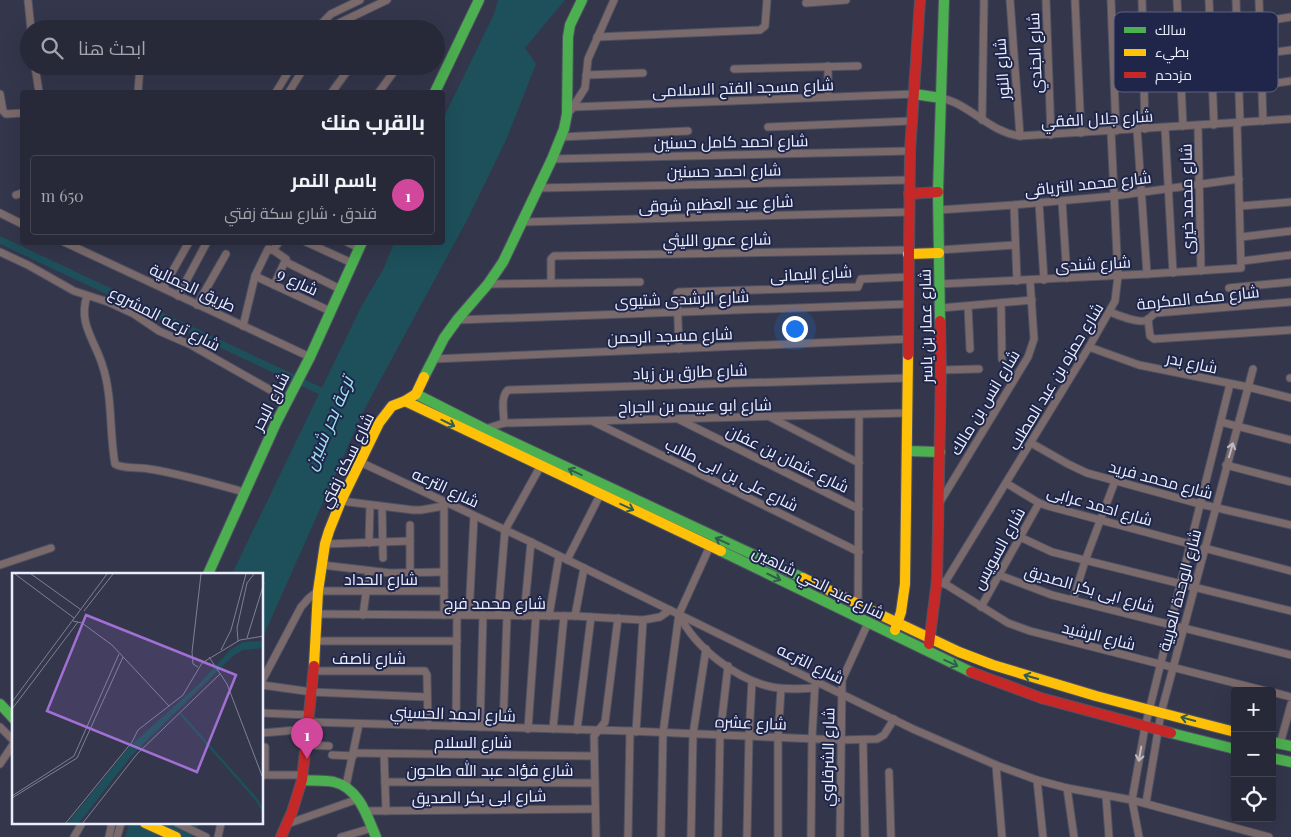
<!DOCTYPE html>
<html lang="ar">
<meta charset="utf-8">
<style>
:root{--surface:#272939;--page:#333544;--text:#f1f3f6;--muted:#a4a6ae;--line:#434553;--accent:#bca0f2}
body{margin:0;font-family:"Playfair Display",Cairo,serif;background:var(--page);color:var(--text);direction:rtl}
.controls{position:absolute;right:15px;bottom:15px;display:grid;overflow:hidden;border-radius:5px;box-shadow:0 5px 20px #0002}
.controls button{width:45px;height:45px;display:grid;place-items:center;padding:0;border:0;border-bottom:1px solid var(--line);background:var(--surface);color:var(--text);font:25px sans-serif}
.you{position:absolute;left:794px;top:328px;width:18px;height:18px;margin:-12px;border:4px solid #fff;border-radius:50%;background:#1a73e8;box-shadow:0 0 0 8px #1a73e833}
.badge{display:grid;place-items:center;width:32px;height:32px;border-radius:50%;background:var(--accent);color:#fff;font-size:16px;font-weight:700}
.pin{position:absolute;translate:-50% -41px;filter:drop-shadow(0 1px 2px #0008)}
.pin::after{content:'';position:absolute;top:26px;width:18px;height:15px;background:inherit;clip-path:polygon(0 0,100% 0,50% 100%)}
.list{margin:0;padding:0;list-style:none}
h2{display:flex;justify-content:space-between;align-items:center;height:65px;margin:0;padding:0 20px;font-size:21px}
h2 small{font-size:16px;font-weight:400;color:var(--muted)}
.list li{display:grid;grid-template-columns:32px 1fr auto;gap:15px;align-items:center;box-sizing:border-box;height:80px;margin:0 10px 10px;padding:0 10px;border:1px solid var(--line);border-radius:5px}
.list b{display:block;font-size:19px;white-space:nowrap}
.list p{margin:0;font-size:16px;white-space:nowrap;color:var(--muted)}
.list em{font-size:16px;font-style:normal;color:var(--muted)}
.icon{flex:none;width:28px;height:28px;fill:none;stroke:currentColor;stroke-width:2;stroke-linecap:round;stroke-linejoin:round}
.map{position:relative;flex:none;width:1291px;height:837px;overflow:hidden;direction:ltr}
.search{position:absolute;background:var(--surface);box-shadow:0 5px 20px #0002;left:20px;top:20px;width:425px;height:55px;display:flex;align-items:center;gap:12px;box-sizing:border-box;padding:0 18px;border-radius:28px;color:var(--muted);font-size:19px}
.panel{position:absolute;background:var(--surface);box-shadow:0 5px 20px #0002;left:20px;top:90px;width:425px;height:155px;border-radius:5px;direction:rtl}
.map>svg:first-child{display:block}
.water{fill:#1d505b}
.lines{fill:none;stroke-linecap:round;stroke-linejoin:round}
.canal{stroke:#1d505b;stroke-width:7}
.street-casing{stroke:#4f5262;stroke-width:9}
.fast-casing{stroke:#4f5262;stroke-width:12}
.slow-casing{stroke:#4f5262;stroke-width:12}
.jam-casing{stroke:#4f5262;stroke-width:12}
.street{stroke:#7b6a6c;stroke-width:7}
.fast{stroke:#4caf50;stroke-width:10}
.slow{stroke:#ffc107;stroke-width:10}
.jam{stroke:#c62828;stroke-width:10}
.oneway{stroke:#315d4c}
.oneway2{stroke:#bebac3}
.labels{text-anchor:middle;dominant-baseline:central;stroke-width:4;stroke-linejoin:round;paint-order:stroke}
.street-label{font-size:16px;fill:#ebeffd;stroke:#1f264a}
.water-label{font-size:18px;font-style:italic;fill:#a1e5f4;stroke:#1f264a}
.inset-river{fill:none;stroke:#1d505b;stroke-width:2.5}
.inset-road{fill:none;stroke:#7d8193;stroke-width:1}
.view{fill:#a270d5;fill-opacity:0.15;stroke:#a270d5;stroke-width:2.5}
.inset-edge{fill:none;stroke:#ebeffd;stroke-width:2.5}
.key{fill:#1f264a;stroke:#5c6280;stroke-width:1}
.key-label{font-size:14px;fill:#ebeffd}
</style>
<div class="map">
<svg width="1291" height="837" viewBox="0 0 1291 837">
<rect width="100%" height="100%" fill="#34374c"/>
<!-- water -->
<g class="water">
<polygon points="498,0 565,0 525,48 536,64 506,140 468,218 364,410 263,637 262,574 232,574 362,305 383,270 394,243 442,242 443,119 494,14"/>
<polygon points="130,823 200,823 192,837 125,837"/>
</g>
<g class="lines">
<!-- canal -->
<polyline class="canal" points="0,240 329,395"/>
<!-- street casing -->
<g class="street-casing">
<g id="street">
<polyline points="28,0 31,29"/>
<polyline points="1010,0 1020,136"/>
<polyline points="1046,0 1051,135"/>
<polyline points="1075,0 1081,133"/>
<polyline points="1111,0 1116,131"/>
<polyline points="1142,0 1145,129"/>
<polyline points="1177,0 1183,126"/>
<polyline points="1209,0 1214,125"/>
<polyline points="1236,0 1240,123"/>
<polyline points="1259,0 1263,121"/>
<polyline points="806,3 846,0"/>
<polyline points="1260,22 1291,17"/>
<polyline points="316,29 331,14 360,0"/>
<polyline points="331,29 339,23 387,0"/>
<polyline points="597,37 760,30 765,26 767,0"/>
<polyline points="1261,54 1291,50"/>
<polyline points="35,66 39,92"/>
<polyline points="828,66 828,97"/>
<polyline points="734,69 858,66"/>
<polyline points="586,75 643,73"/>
<polyline points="1263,85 1291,81"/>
<polyline points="138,92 140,66"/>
<polyline points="276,92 292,66"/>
<polyline points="289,92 305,66"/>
<polyline points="332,92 351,66"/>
<polyline points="379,92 398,66"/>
<polyline points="0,94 3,111 6,114 22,113"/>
<path d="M941 98C970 104 989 132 1020 136L1291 119"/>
<polyline points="573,107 914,94"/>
<polyline points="571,110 585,88 588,59 614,0"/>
<polyline points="982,120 984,0"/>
<polyline points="1198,126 1201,271"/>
<polyline points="768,127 911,121"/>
<polyline points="1165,128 1173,273"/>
<polyline points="1137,129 1147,274"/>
<polyline points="561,137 688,131"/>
<polyline points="552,159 910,151"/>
<polyline points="539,188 909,180"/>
<polyline points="16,195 22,193"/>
<polyline points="1062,201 1067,278"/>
<polyline points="1039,203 1044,280"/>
<polyline points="1014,205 1017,281"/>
<polyline points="1240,206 1291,202"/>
<polyline points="938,210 1014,205 1114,196 1239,179"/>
<polyline points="0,213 22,224"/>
<polyline points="523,222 909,212"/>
<polyline points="1241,237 1291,231"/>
<polyline points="64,242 310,357"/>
<polyline points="306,242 352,263"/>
<polyline points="347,242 359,248"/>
<polyline points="273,250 286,259 274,285"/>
<polyline points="273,250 279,242"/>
<polyline points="939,250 1015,245"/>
<polyline points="0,252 28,265 74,291 108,302 134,314 159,331 191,345 288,400"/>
<polyline points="1242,261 1291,255"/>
<polyline points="286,262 340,289"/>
<polyline points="255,276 330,311"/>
<polyline points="551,283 551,259 554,256 908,250"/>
<polyline points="488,284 640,282"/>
<polyline points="940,284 1147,274 1241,268 1237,123"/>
<polyline points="163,288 189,242"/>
<polyline points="1229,288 1291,282"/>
<path d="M87 296C78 323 94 339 102 364 113 396 109 431 115 464 122 469 139 467 149 469 181 474 212 483 244 492"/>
<polyline points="178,296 207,242"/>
<polyline points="1001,303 1002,359"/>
<polyline points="197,305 226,254"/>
<polyline points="968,306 970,349"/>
<polyline points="941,308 1032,300"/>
<path d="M1110 312C1117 315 1140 324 1147 320 1151 318 1152 314 1156 313L1291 302"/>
<polyline points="1148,319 1150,336 1154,339 1291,330"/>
<polyline points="457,320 908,304"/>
<polyline points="243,326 255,276 268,249 273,250"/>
<polyline points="1089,347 1139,365 1248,387 1291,398"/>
<polyline points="679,349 677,293 679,292 858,287 861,279 908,277"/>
<polyline points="433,359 908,339"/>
<polyline points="941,370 979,369"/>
<polyline points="1290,378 1291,378"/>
<polyline points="770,417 859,463"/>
<polyline points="680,420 859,509"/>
<polyline points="594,422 859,552"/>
<polyline points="1221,422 1291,440"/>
<path d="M504 423C504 413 500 397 508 390L908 378"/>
<polyline points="485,429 504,423 907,413"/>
<polyline points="1031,443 1068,464 1087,473 1200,504 1291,525"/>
<polyline points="360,462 531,542 913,729 996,765 1037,780 1067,788 1132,800 1269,837"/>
<polyline points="1226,465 1291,482"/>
<polyline points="1006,483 1039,503 1048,506 1190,544"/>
<polyline points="341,501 413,510 421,510 444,506"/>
<polyline points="444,502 444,615"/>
<polyline points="940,502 1028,357 1034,339 1030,280"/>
<polyline points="382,507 383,558"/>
<polyline points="410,525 410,573"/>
<polyline points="1020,537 1052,552 1291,611"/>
<polyline points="369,543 370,505"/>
<polyline points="325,544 410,541"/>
<polyline points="1204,548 1291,571"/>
<polyline points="567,560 600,495"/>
<polyline points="0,565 51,548"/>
<polyline points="322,565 390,573 444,572"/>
<polyline points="999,575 1052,595 1291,655"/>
<polyline points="942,582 1008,623 1030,631 1266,691"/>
<polyline points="944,584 1089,347 1115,301 1118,276 1111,131"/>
<polyline points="1073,600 1085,561 1115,481"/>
<polyline points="858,606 859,415"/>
<polyline points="981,607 1039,503"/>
<polyline points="317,614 575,616 643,620 660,617 670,610"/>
<path d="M679 614C694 647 737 680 772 687 786 690 800 689 815 688"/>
<polyline points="363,615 369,571"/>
<polyline points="469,615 474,516"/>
<polyline points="498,615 505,530 540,467"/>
<polyline points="524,616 531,542"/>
<polyline points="549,616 559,556"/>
<polyline points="575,616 584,568"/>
<polyline points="315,641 457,641"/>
<polyline points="313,671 425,671 427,675 428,726"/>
<polyline points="262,681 301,607 309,598 318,591 444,591"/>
<polyline points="262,685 312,692 427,697"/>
<polyline points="1272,692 1291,697"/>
<polyline points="262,713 309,715"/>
<polyline points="309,722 630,731 841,740 877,739 884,735 894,719"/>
<polyline points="456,726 457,615"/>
<polyline points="0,727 14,741"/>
<polyline points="480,727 483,615"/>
<polyline points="503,728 507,616"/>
<polyline points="528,729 536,615"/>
<polyline points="553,729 564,616"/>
<polyline points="577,730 591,617"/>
<polyline points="636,732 643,620"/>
<polyline points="262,733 308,729"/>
<polyline points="863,740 865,837"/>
<polyline points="1280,744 1291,704"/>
<polyline points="307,745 329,746"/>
<polyline points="353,753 593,756"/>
<polyline points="384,754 386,811"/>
<polyline points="332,755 353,756"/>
<polyline points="0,764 14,743"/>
<polyline points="996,765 1002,837"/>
<polyline points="889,772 891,837"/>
<polyline points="265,774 265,747"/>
<polyline points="262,775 303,775"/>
<polyline points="1037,780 1043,837"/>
<polyline points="385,782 594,783"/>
<polyline points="346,786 359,724"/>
<polyline points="1067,788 1074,837"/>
<polyline points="1106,796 1109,837"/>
<polyline points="1146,803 1161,713 1253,369"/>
<polyline points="364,811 595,809"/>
<polyline points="177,823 206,837"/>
<polyline points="287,824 358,799"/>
<polyline points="74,837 82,823"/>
<polyline points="109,837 112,823"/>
<polyline points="117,837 121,823"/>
<polyline points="218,837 221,823"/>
<polyline points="341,837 372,828"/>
<polyline points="596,837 594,736 605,722 618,618"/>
<polyline points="628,837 630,731"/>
<polyline points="661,837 663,733 679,614 710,546"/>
<polyline points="691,837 693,734 706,649"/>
<polyline points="718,837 720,735 728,666"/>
<polyline points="747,837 749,736 752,681"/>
<polyline points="778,837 778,737 781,689"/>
<polyline points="811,837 812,738 815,685"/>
<polyline points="840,837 842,680 868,623"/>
<polyline points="1139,837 1132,800 1145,727 1230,384"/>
</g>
</g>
<!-- fast casing -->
<g class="fast-casing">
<g id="fast">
<polyline points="435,92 479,0"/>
<polyline points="914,94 941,98"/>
<polyline points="940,321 938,192 944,0"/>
<polyline points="424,377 444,338 457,320 488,284 503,262 552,159 564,129 567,114 568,37 570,25 582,0"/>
<polyline points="416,394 485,429 803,578"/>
<polyline points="907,451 940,452"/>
<polyline points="721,551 971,672"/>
<polyline points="208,574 276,423 310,357 362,242"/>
<polyline points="0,704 14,719"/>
<polyline points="1171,733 1235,749"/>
<polyline points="1272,742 1291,746"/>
<polyline points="1272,758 1291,762"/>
<path d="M302 780C312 781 324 780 334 782 359 788 367 816 376 837"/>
</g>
</g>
<!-- slow casing -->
<g class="slow-casing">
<g id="slow">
<polyline points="908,254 939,253"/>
<polyline points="405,401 721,551"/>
<polyline points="803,578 959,652 993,665 1096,696 1235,732"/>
<polyline points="895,630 901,612 905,584 908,355"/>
<polyline points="314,666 318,591 325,544 329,531 341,501 379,423 392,406 405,401 416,394 424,377"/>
<polyline points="145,823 176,837"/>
</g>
</g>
<!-- jam casing -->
<g class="jam-casing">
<g id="jam">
<polyline points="909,194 938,192"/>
<polyline points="908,355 910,151 920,0"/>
<polyline points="929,644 937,580 941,370 940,321"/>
<polyline points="971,672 1041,698 1171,733"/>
<polyline points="281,837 292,812 302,780 314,666"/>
</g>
</g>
<!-- street -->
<use href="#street" class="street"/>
<!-- fast -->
<use href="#fast" class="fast"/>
<!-- slow -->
<use href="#slow" class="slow"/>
<!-- jam -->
<use href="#jam" class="jam"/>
</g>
<!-- one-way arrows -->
<defs><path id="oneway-shaft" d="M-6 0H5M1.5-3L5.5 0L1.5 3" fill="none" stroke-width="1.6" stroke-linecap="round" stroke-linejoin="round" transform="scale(1.25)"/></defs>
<g class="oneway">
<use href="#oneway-shaft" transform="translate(448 423) rotate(26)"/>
<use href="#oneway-shaft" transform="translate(575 472) rotate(-155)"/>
<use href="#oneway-shaft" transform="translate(627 507) rotate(25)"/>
<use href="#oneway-shaft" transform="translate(722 541) rotate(-155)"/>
<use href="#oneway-shaft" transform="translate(774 577) rotate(26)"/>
<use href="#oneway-shaft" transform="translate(951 663) rotate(25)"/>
<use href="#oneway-shaft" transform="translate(1031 677) rotate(-164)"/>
<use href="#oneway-shaft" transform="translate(1188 719) rotate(-165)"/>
</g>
<g class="oneway2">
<use href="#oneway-shaft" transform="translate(1231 450) rotate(-74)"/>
<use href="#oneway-shaft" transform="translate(1140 754) rotate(100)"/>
</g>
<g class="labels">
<!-- street labels -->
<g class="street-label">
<text transform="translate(1034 53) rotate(-92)">شارع الجندي</text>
<text transform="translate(1001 69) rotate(-94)">شارع النور</text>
<text transform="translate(743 87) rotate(-2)">شارع مسجد الفتح الاسلامى</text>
<text transform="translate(1097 118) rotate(-3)">شارع جلال الفقي</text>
<text transform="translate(731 141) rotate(-1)">شارع احمد كامل حسنين</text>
<text transform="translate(724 170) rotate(-1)">شارع احمد حسنين</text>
<text transform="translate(1088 183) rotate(-6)">شارع محمد الترياقى</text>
<text transform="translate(1186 199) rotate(-91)">شارع محمد خيرى</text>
<text transform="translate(716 203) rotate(-2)">شارع عبد العظيم شوقى</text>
<text transform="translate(717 239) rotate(-1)">شارع عمرو الليثي</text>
<text transform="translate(1093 263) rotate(-3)">شارع شندى</text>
<text transform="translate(811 273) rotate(-3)">شارع اليمانى</text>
<text transform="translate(298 281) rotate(25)">شارع 9</text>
<text transform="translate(193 287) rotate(25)">طريق الجمالية</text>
<text transform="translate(1198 297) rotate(-6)">شارع مكه المكرمة</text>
<text transform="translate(682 298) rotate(-2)">شارع الرشدى شتيوى</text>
<text transform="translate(165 318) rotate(27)">شارع ترعه المشروع</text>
<text transform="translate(925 326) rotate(-91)">شارع عمار بن ياسر</text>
<text transform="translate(670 335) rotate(-2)">شارع مسجد الرحمن</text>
<text transform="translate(1192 362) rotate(12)">شارع بدر</text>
<text transform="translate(690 371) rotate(-2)">شارع طارق بن زياد</text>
<text transform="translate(1055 376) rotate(-59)">شارع حمزه بن عبد المطلب</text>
<text transform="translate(270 401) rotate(-63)">شارع البحر</text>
<text transform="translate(984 402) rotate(-59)">شارع انس بن مالك</text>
<text transform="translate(695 405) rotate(-1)">شارع ابو عبيده بن الجراح</text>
<text transform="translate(788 458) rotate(26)">شارع عثمان بن عفان</text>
<text transform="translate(346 460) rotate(-64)">شارع سكة زفتي</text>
<text transform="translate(732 474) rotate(26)">شارع على بن ابى طالب</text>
<text transform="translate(1161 479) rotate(15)">شارع محمد فريد</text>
<text transform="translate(446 487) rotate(25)">شارع الترعه</text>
<text transform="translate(1100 505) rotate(16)">شارع احمد عرابى</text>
<text transform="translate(998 548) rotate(-61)">شارع السويس</text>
<text x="381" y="578">شارع الحداد</text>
<text transform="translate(819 582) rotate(26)">شارع عبد الحي شاهين</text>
<text transform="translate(1090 588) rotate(16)">شارع ابى بكر الصديق</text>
<text transform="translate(1179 590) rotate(-75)">شارع الوحدة العربية</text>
<text x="495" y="602">شارع محمد فرج</text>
<text transform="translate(1099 635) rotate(14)">شارع الرشيد</text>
<text x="369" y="657">شارع ناصف</text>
<text transform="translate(811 663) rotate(26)">شارع الترعه</text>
<text transform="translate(453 713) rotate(2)">شارع احمد الحسيني</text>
<text transform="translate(751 722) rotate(2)">شارع عشره</text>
<text x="473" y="741">شارع السلام</text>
<text transform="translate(827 757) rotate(-89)">شارع الشرقاوي</text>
<text x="490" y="769">شارع فؤاد عبد الله طاحون</text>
<text transform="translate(479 796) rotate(-1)">شارع ابى بكر الصديق</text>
</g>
<!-- water labels -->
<g class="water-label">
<text transform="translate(328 423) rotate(-67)">ترعة بحر شبين</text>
</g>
</g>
<!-- overview -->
<g transform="translate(12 573)">
<rect width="251" height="251" fill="#34374c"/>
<path d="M251 68V75L231 77 222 82 120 182 66 251H55L118 173 188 110 218 77 231 69Z" fill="#1d505b"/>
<path class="inset-river" d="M168 140 244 226 252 239"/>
<path class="inset-road" d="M3 1 62 45M19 1 68 36M72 38 101 1M61 48 70 50 100 72 157 133M235 65 252 10M226 68 225 55 235 10 242 1M209 77 219 57 234 1M197 84 215 111 252 208M186 94 181 91 180 79 189 1M0 129 95 1M0 136 66 49M0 223 62 183 107 81M0 225 65 185 111 84M53 251 120 169 126 157 171 122 190 90 228 67 252 63M70 251 125 181 208 101"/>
<path class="view" d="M74 42 224 102 185 199 35 138Z"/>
<rect width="251" height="251" class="inset-edge"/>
</g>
<!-- legend -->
<rect x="1114" y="12" width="164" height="80" rx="8" class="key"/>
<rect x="1124" y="27" width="22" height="6" fill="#4caf50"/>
<rect x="1124" y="49" width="22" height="7" fill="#ffc107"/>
<rect x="1124" y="72" width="22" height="6" fill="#c62828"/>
<g class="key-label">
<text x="1155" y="35">سالك</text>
<text x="1155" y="57">بطيء</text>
<text x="1155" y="80">مزدحم</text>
</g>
</svg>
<div class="controls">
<button>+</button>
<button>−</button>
<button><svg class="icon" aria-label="locate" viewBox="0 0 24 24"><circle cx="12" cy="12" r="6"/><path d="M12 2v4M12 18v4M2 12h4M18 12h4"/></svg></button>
</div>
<div class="you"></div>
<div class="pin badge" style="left:307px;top:759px;background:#d1479c">1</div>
<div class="search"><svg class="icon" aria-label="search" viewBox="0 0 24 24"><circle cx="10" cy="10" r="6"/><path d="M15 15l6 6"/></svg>ابحث هنا</div>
<section class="panel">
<h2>بالقرب منك<small></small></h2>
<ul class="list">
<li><span class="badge" style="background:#d1479c">1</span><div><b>باسم النمر</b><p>فندق · شارع سكة زفتي</p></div><em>650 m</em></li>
</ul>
</section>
</div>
